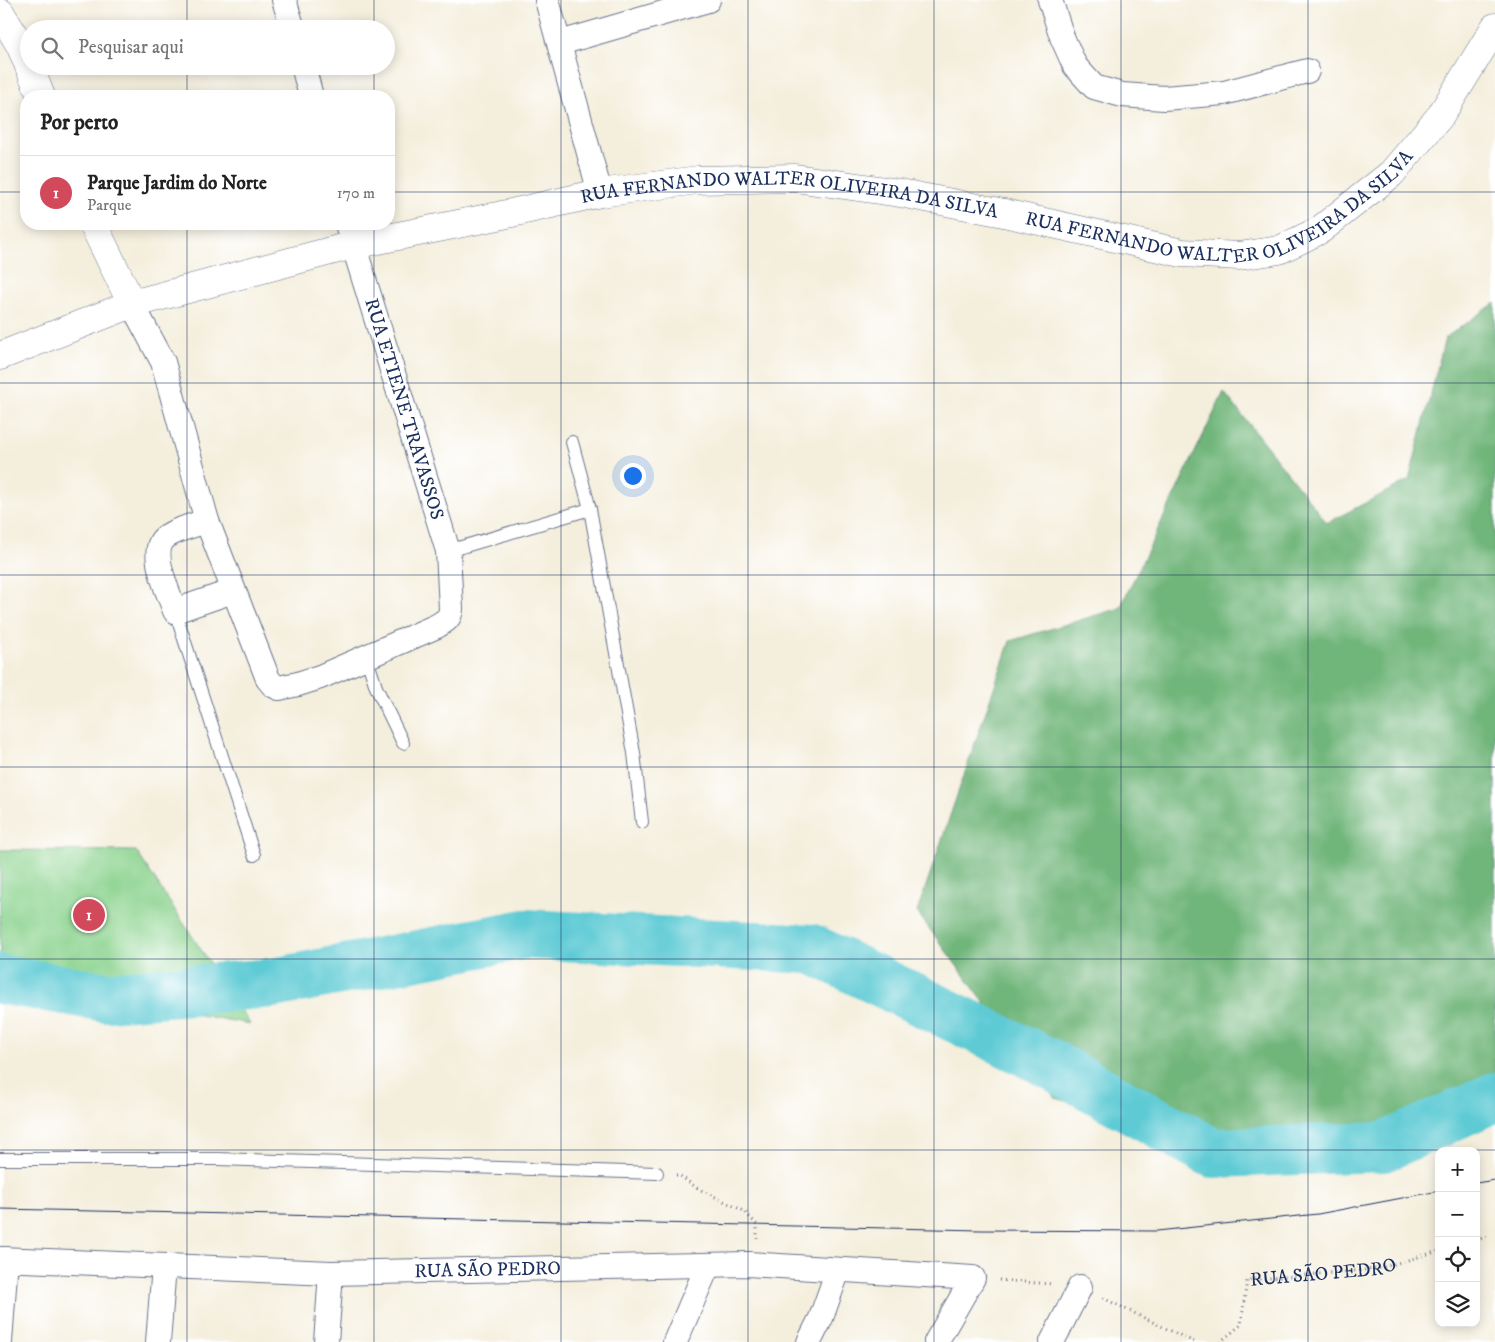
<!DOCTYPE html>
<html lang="pt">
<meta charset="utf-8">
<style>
:root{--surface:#fff;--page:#f6f6f6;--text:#222;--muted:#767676;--line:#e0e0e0;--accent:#d1495b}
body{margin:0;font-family:"IM FELL DW Pica",serif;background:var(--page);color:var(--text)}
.controls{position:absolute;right:15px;bottom:15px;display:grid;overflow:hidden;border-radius:10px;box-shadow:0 2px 12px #0003}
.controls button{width:45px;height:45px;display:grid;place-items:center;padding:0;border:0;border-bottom:1px solid var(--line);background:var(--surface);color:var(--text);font:25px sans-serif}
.you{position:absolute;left:632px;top:475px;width:18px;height:18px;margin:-12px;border:4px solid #fff;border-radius:50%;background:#1a73e8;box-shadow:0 0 0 8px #1a73e833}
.badge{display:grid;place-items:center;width:32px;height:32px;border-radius:50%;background:var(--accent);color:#fff;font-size:16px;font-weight:700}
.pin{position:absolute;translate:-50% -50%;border:2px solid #fff;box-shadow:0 1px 5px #0006}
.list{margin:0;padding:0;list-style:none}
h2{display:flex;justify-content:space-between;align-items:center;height:65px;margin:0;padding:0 20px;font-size:21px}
h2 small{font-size:16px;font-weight:400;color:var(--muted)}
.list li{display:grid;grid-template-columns:32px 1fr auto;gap:15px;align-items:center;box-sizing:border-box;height:75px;padding:0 20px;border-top:1px solid var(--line)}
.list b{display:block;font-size:19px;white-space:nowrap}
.list p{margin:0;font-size:16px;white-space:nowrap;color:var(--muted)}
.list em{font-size:16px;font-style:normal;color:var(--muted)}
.icon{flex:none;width:28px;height:28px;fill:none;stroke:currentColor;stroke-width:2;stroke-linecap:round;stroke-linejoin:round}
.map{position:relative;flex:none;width:1495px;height:1342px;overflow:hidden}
.search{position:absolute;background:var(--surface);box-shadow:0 2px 12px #0003;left:20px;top:20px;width:375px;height:55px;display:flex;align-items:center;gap:12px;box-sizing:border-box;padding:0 18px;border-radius:28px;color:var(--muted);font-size:19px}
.panel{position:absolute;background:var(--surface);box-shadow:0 2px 12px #0003;left:20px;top:90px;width:375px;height:140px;border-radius:20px}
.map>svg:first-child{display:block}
.green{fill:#8bd38e;stroke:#538176}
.forest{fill:#70b579;stroke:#46726c}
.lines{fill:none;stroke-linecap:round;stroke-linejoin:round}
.river{stroke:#5dcad4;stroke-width:50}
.service-casing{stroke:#67728a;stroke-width:14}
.minor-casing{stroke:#67728a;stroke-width:26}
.tertiary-casing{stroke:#67728a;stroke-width:29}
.path{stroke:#67728a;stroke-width:3;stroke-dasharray:1 4;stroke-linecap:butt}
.service{stroke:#fff;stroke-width:12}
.minor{stroke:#fff;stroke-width:24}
.tertiary{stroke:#fff;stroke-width:28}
.tram{stroke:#1b2f5e;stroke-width:1}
.grid{fill:none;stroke:#1b2f5e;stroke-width:1;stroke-opacity:0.55}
.labels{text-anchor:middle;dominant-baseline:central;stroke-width:5;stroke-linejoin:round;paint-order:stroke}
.street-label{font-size:19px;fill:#1b2f5e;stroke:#fff}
</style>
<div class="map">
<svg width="1495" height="1342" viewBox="0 0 1495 1342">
<rect width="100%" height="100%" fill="#fff"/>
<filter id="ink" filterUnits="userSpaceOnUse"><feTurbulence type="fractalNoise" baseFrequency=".02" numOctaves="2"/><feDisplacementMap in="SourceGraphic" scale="10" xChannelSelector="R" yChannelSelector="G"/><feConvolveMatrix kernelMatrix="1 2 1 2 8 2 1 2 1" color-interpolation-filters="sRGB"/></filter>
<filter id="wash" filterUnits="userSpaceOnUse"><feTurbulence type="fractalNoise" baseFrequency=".0096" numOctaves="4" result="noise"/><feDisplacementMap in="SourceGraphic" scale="20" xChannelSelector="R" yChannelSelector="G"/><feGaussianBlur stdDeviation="1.12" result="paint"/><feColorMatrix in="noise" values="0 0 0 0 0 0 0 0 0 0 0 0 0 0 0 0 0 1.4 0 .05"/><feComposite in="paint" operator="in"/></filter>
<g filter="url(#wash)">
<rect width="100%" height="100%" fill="#f4eedc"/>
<!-- green -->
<polygon class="green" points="0,850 136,851 250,1024 0,979"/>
<!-- forest -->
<polygon class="forest" points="1495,303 1495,1112 1308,1167 1055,1098 917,912 1010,641 1120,608 1224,392 1327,523 1409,480 1445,338"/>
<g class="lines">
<!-- river -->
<polyline class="river" points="0,979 107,997 273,983 525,934 812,949 1041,1059 1213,1153 1384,1147 1495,1097"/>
</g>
</g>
<g filter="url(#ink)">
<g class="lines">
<!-- service casing -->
<g class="service-casing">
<g id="service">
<polyline points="572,442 590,509 634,753 642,822"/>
<polyline points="448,551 590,509"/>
<polyline points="175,611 254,855"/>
<polyline points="366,656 376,687 403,743"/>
<polyline points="0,1159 218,1159 657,1173"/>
</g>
</g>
<!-- minor casing -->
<g class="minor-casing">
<g id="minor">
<polyline points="284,0 293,29"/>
<polyline points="547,0 600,193"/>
<polyline points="1050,0 1062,37 1075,66 1094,87 1122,95 1164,98 1224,93 1307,71"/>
<polyline points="560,43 708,0"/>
<polyline points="303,66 311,96"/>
<path d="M132 304 163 362 207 521 268 679 273 685 279 688 298 684 320 677 437 626C445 621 450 619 451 609L448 551 347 224"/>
<path d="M207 521C194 525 178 529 167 536 146 549 169 593 175 611L233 591"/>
<path id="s2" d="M0 1259 331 1273 748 1264 973 1278 936 1342"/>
<polyline points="0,1342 6,1259"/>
<polyline points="158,1342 164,1266"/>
<polyline points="326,1342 331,1273"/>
<polyline points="675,1342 708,1265"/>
<polyline points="809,1342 821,1318 838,1270"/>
<polyline points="1052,1342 1080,1287"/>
</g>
</g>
<!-- tertiary casing -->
<g class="tertiary-casing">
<g id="tertiary">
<polyline points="0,12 20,45 29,66"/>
<polyline points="29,66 41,96"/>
<polyline points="93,224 132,304"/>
<path id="s3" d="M0 356 132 304 353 245 498 216 600 193 698 180 795 178 900 193 1004 213 1182 253 1239 256 1279 250 1320 230 1391 174 1441 115 1495 27"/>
</g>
</g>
<!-- path -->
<g class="path">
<polyline points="676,1175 679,1175 697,1188 744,1211 757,1225 757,1239"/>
<polyline points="1476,1240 1489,1236"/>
<polyline points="999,1280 1052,1284"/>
<polyline points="1103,1298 1194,1342"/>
<path id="s1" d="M1220 1342 1241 1325 1247 1280 1377 1269 1439 1251"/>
</g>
<!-- service -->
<use href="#service" class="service"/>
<!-- minor -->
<use href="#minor" class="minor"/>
<!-- tertiary -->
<use href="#tertiary" class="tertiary"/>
<!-- tram -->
<g class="tram">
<polyline points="1476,1183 1495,1180"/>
<polyline points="0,1209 981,1230 1157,1231 1318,1214 1439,1191"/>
</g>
</g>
</g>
<!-- grid -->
<path class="grid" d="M187 0V29M374 0V29M561 0V1342M748 0V1342M934 0V1342M1121 0V1342M1308 0V1342M187 66V96M374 66V96M0 192H26M389 192H1495M187 224V1342M374 224V1342M0 383H1495M0 575H1495M0 767H1495M0 959H1495M0 1150H1495"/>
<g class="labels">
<!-- street labels -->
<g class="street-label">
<text stroke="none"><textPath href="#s3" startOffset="1264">RUA FERNANDO WALTER OLIVEIRA DA SILVA</textPath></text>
<text stroke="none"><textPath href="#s3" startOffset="814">RUA FERNANDO WALTER OLIVEIRA DA SILVA</textPath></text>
<text transform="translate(404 409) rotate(73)">RUA ETIENE TRAVASSOS</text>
<text stroke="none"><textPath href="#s2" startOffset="488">RUA SÃO PEDRO</textPath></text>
<text stroke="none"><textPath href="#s1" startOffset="149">RUA SÃO PEDRO</textPath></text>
</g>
</g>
</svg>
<div class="controls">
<button>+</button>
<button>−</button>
<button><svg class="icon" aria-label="locate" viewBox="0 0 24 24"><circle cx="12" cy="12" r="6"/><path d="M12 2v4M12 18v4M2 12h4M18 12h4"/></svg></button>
<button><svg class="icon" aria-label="layers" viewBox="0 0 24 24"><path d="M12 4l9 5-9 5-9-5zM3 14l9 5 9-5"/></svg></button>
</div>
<div class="you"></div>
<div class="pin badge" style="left:89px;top:915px">1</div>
<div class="search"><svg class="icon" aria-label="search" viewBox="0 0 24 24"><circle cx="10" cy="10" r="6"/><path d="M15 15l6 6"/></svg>Pesquisar aqui</div>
<section class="panel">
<h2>Por perto<small></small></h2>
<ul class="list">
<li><span class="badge">1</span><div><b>Parque Jardim do Norte</b><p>Parque</p></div><em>170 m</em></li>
</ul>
</section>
</div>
